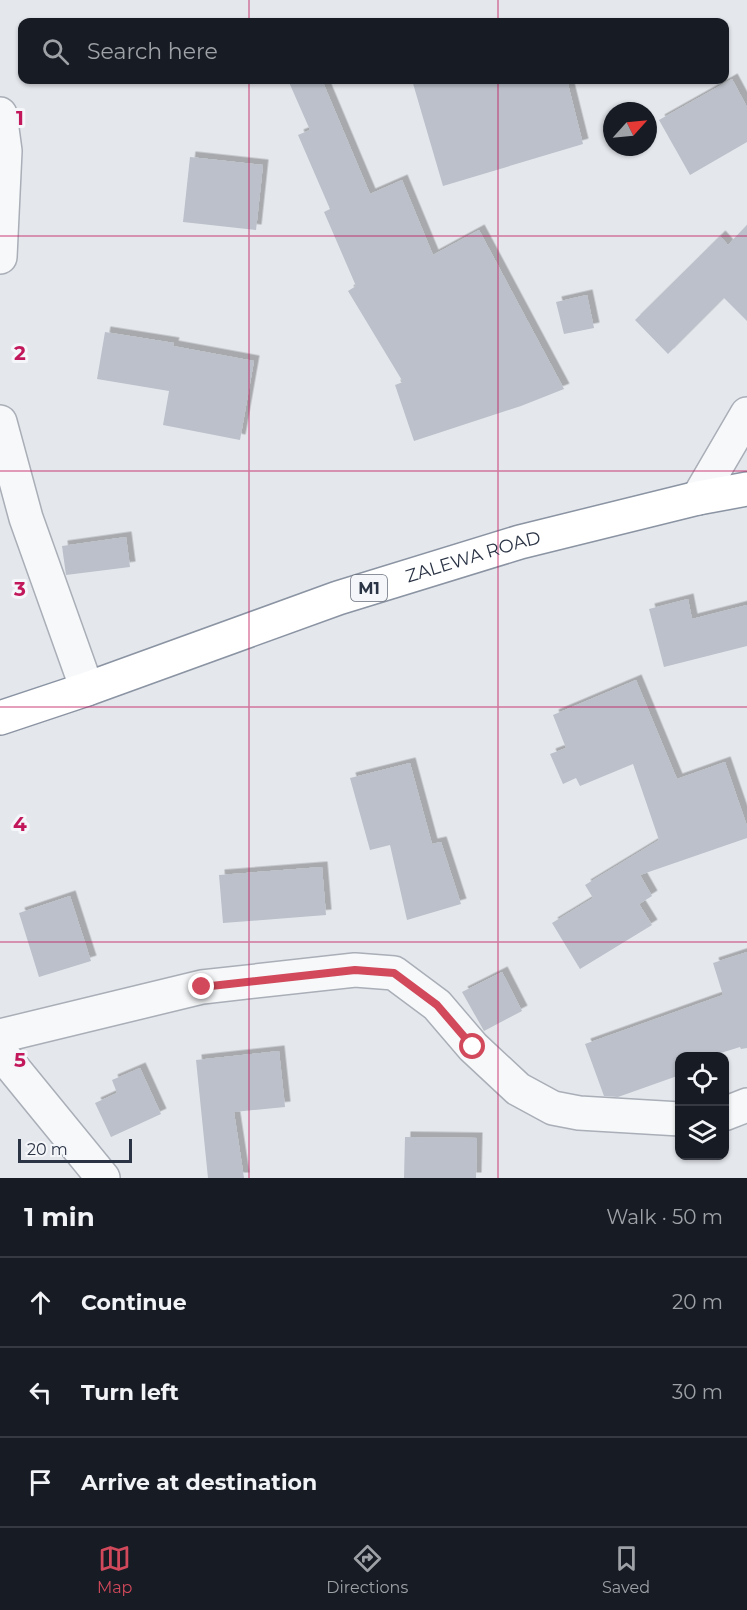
<!DOCTYPE html>
<meta charset="utf-8">
<style>
:root{--surface:#171b24;--page:#242831;--text:#f1f3f6;--muted:#9ea1a6;--line:#363941;--accent:#d1495b}
body{margin:0;font-family:Montserrat,sans-serif;background:var(--page);color:var(--text)}
.controls{position:absolute;right:18px;bottom:18px;display:grid;overflow:hidden;border-radius:12px;box-shadow:0 2px 4px #0004}
.controls button{width:54px;height:54px;display:grid;place-items:center;padding:0;border:0;border-bottom:2px solid var(--line);background:var(--surface);color:var(--text);font:30px sans-serif}
.compass{position:absolute;left:603px;top:102px;width:54px;height:54px;border-radius:50%;background:var(--surface);box-shadow:0 2px 4px #0004;rotate:63deg}
.scale{position:absolute;left:18px;bottom:15px;width:114px;box-sizing:border-box;padding-left:6px;border:3px solid #2b3445;border-top:0;font-size:16px;line-height:21px;white-space:nowrap;color:#2b3445;-webkit-text-stroke:4px #f4f6f9;paint-order:stroke}
.stop{position:absolute;width:18px;height:18px;margin:-14px;border:4px solid #d1495b;border-radius:50%;background:#fff}
.stop.end{background:#d1495b;border-color:#fff;box-shadow:0 2px 6px #0008}
.list{margin:0;padding:0;list-style:none}
h2{display:flex;justify-content:space-between;align-items:center;height:78px;margin:0;padding:0 24px;font-size:26px}
h2 small{font-size:20px;font-weight:400;color:var(--muted)}
.list li{display:grid;grid-template-columns:39px 1fr auto;gap:18px;align-items:center;box-sizing:border-box;height:90px;padding:0 24px;border-top:2px solid var(--line)}
.list b{display:block;font-size:22px;white-space:nowrap}
.list em{font-size:20px;font-style:normal;color:var(--muted)}
.icon{flex:none;width:33px;height:33px;fill:none;stroke:currentColor;stroke-width:2;stroke-linecap:round;stroke-linejoin:round}
.map{position:relative;flex:none;width:747px;height:1178px;overflow:hidden}
.search{position:absolute;background:var(--surface);box-shadow:0 2px 4px #0004;left:18px;right:18px;top:18px;height:66px;display:flex;align-items:center;gap:15px;box-sizing:border-box;padding:0 21px;border-radius:12px;color:var(--muted);font-size:22px}
.sheet{height:348px;background:var(--surface)}
nav{display:flex;justify-content:space-around;align-items:center;box-sizing:border-box;height:84px;border-top:2px solid var(--line);background:var(--surface);font-size:16px;color:var(--muted)}
nav a{display:grid;justify-items:center;gap:3px}
nav .on{color:var(--accent)}
.map>svg:first-child{display:block}
.building{fill:#bbc0ca;filter:url(#shadow)}
.lines{fill:none;stroke-linecap:round;stroke-linejoin:round}
.minor-casing{stroke:#a9aeb7;stroke-width:36}
.highway-casing{stroke:#8b94a3;stroke-width:36}
.minor{stroke:#f7f8fa;stroke-width:33}
.highway{stroke:#fff;stroke-width:33}
.route{stroke:#d1495b;stroke-width:8}
.grid{fill:none;stroke:#c2185b;stroke-width:1.5;stroke-opacity:0.55}
.labels{text-anchor:middle;dominant-baseline:central;stroke-width:6;stroke-linejoin:round;paint-order:stroke}
.shield{fill:#f4f6f9;stroke:#676e7b;stroke-width:1.5}
.shield-label{font-size:16px;font-weight:bold;fill:#2b3445}
.street-label{font-size:18px;fill:#2b3445;stroke:#f4f6f9}
.grid-label{font-size:20px;text-anchor:middle;font-weight:bold;fill:#c2185b;stroke:#f4f6f9;stroke-width:6;stroke-linejoin:round;paint-order:stroke}
</style>
<div class="map">
<svg width="747" height="1178" viewBox="0 0 747 1178">
<defs>
<filter id="shadow"><feDropShadow dx="5.5" dy="-5.5" stdDeviation="0" flood-color="#0004"/></filter>
</defs>
<rect width="100%" height="100%" fill="#e4e7ec"/>
<!-- building -->
<g class="building">
<polygon points="732,79 747,107 747,142 690,175 659,120"/>
<polygon points="288,80 322,80 370,194 402,180 433,255 479,230 564,389 521,406 414,441 395,385 403,382 348,291 356,286 324,212 330,209 298,135 310,130"/>
<polygon points="412,80 567,80 583,144 443,186"/>
<polygon points="190,157 263,165 256,230 183,222"/>
<polygon points="747,225 747,321 724,298 668,354 635,320 720,236 728,245"/>
<polygon points="587,295 594,328 564,334 556,302"/>
<polygon points="105,332 174,343 173,346 254,361 240,440 163,425 169,391 97,379"/>
<polygon points="126,537 130,567 66,575 62,546"/>
<polygon points="688,599 692,619 747,605 747,646 664,667 649,609"/>
<polygon points="636,680 677,779 725,762 747,826 747,838 640,875 652,896 639,904 652,925 580,969 552,923 593,898 585,885 659,840 633,764 580,786 576,778 563,784 550,754 566,748 553,715"/>
<polygon points="410,763 432,844 441,842 461,904 407,920 390,845 370,850 350,778"/>
<polygon points="322,867 326,915 223,923 219,875"/>
<polygon points="70,896 91,961 39,977 19,913"/>
<polygon points="747,952 747,1048 741,1049 740,1047 711,1056 680,1056 680,1075 618,1097 604,1096 585,1044 723,995 713,963"/>
<polygon points="502,972 522,1011 484,1031 462,992"/>
<polygon points="279,1051 285,1107 234,1112 244,1178 208,1178 196,1060"/>
<polygon points="140,1068 161,1114 111,1137 95,1103 117,1093 112,1080"/>
<polygon points="405,1137 477,1138 476,1178 404,1178"/>
</g>
<g class="lines">
<!-- minor casing -->
<g class="minor-casing">
<g id="minor">
<polyline points="0,114 5,151 0,257"/>
<polyline points="0,422 26,518 87,689"/>
<polyline points="698,498 747,414"/>
<polyline points="0,1036 202,987 355,970 394,973 437,1005 473,1047 518,1089 553,1108 579,1113 680,1119"/>
<polyline points="0,1052 103,1178"/>
<polyline points="724,1114 747,1105"/>
</g>
</g>
<!-- highway casing -->
<g class="highway-casing">
<g id="highway">
<path id="s1" d="M0 718 87 689 338 598 520 542 698 498 747 489"/>
</g>
</g>
<!-- minor -->
<use href="#minor" class="minor"/>
<!-- highway -->
<use href="#highway" class="highway"/>
</g>
<g class="lines">
<!-- route -->
<polyline class="route" points="202,987 355,970 394,973 437,1005 473,1047"/>
</g>
<!-- grid -->
<path class="grid" d="M249 0V22M498 0V22M249 80V1178M498 80V1178M0 236H747M0 471H747M0 707H747M0 942H747"/>
<g class="labels">
<!-- shield labels -->
<rect class="shield" x="351" y="575" width="36" height="26" rx="4.5"/>
<g class="shield-label">
<text x="369" y="588">M1</text>
</g>
<!-- street labels -->
<g class="street-label">
<text stroke="none"><textPath href="#s1" startOffset="500">ZALEWA ROAD</textPath></text>
</g>
</g>
<g class="grid-label">
<text x="20" y="125">1</text>
<text x="20" y="360">2</text>
<text x="20" y="596">3</text>
<text x="20" y="831">4</text>
<text x="20" y="1067">5</text>
</g>
</svg>
<div class="controls">
<button><svg class="icon" aria-label="locate" viewBox="0 0 24 24"><circle cx="12" cy="12" r="6"/><path d="M12 2v4M12 18v4M2 12h4M18 12h4"/></svg></button>
<button><svg class="icon" aria-label="layers" viewBox="0 0 24 24"><path d="M12 4l9 5-9 5-9-5zM3 14l9 5 9-5"/></svg></button>
</div>
<svg class="compass" viewBox="-18 -18 36 36"><path d="M0-13l5 13h-10z" fill="#e53935"/><path d="M0 13l5-13h-10z" fill="#9ea1a6"/></svg>
<div class="scale">20 m</div>
<div class="stop" style="left:473px;top:1047px"></div>
<div class="stop end" style="left:202px;top:987px"></div>
<div class="search"><svg class="icon" aria-label="search" viewBox="0 0 24 24"><circle cx="10" cy="10" r="6"/><path d="M15 15l6 6"/></svg>Search here</div>
</div>
<section class="sheet">
<h2>1 min<small>Walk · 50 m</small></h2>
<ul class="list">
<li><svg class="icon" aria-label="ahead" viewBox="0 0 24 24"><path d="M12 20V5M6 11l6-6 6 6"/></svg><div><b>Continue</b></div><em>20 m</em></li>
<li><svg class="icon" aria-label="left" viewBox="0 0 24 24"><path d="M17 20v-9H6M10 6l-5 5 5 5"/></svg><div><b>Turn left</b></div><em>30 m</em></li>
<li><svg class="icon" aria-label="arrive" viewBox="0 0 24 24"><path d="M6 21V4h12l-3 4 3 4H6"/></svg><div><b>Arrive at destination</b></div></li>
</ul>
</section>
<nav>
<a class="on"><svg class="icon" aria-label="map" viewBox="0 0 24 24"><path d="M3 6l6-2 6 2 6-2v14l-6 2-6-2-6 2zM9 4v14M15 6v14"/></svg>Map</a>
<a><svg class="icon" aria-label="directions" viewBox="0 0 24 24"><path d="M12 3l9 9-9 9-9-9zM9 14v-3h6M13 9l2 2-2 2"/></svg>Directions</a>
<a><svg class="icon" aria-label="saved" viewBox="0 0 24 24"><path d="M7 4h10v16l-5-4-5 4z"/></svg>Saved</a>
</nav>
